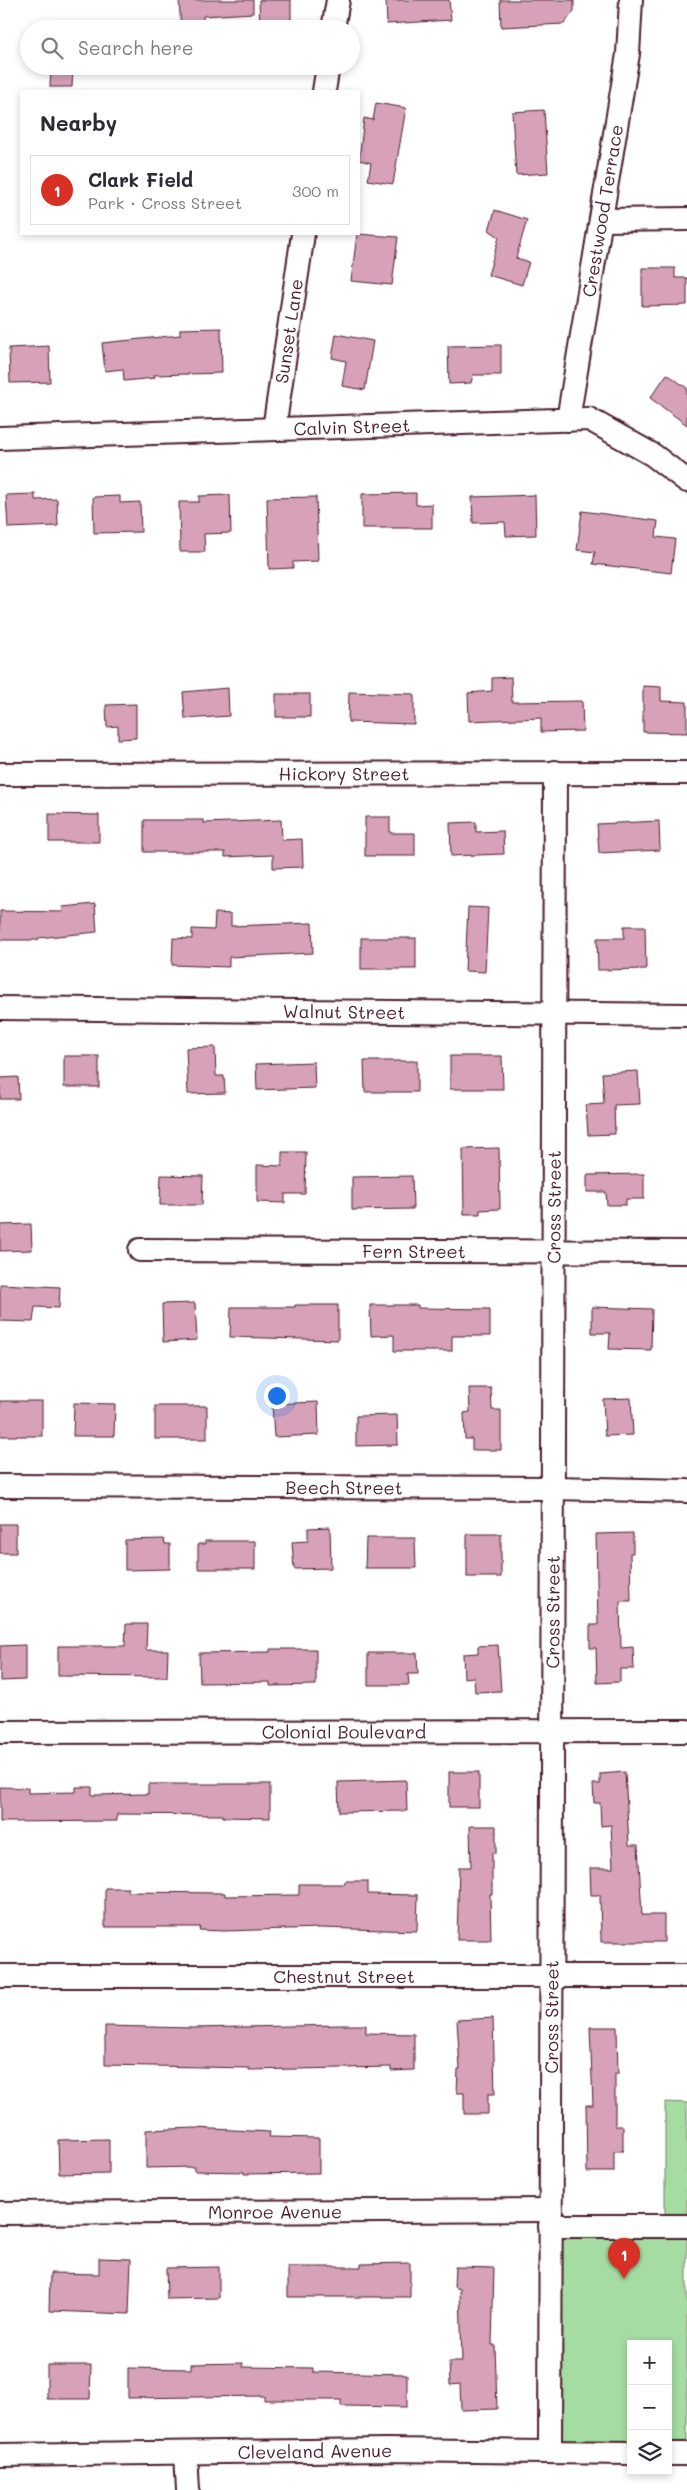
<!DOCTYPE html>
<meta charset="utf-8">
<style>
:root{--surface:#fff;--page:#f7f7f7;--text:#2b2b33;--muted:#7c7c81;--line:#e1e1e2;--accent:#d93025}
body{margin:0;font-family:Mali,sans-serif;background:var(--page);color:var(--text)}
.controls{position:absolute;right:15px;bottom:15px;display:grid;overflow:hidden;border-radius:0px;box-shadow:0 2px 8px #0003}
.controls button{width:45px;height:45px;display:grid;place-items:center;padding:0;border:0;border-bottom:1px solid var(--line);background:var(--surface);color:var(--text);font:25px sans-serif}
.you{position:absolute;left:276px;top:1395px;width:18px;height:18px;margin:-12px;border:4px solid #fff;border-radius:50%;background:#1a73e8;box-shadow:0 0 0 8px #1a73e833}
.badge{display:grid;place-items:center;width:32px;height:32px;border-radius:50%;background:var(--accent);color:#fff;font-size:16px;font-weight:700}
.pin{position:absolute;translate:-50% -41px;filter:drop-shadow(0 1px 2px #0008)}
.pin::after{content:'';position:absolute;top:26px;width:18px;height:15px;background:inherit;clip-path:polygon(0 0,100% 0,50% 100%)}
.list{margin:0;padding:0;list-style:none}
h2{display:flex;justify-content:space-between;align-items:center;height:65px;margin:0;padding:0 20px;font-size:21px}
h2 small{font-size:16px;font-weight:400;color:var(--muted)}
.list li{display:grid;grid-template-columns:32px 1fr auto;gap:15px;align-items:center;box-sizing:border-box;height:70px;margin:0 10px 10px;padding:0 10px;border:1px solid var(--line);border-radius:0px}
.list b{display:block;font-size:19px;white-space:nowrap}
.list p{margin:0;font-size:16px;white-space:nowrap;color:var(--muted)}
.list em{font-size:16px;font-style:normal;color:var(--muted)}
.icon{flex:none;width:28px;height:28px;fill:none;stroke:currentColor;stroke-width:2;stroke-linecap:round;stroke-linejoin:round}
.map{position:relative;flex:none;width:687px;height:2490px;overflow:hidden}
.search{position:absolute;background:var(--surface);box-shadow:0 2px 8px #0003;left:20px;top:20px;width:340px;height:55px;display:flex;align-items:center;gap:12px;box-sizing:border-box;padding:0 18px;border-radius:28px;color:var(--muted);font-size:19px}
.panel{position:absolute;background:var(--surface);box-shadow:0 2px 8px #0003;left:20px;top:90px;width:340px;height:145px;border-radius:0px}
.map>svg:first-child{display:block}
.green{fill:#a4dca1;stroke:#777e66}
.building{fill:#d6a1b9;stroke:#4a1f2b}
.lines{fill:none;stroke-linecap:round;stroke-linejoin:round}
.minor-casing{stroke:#4a1f2b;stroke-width:26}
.minor{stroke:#fff;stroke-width:22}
.labels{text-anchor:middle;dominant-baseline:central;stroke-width:4.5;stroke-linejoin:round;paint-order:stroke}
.street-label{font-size:18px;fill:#4a1f2b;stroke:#fff}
</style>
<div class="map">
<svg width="687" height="2490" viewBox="0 0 687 2490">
<rect width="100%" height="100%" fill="#fff"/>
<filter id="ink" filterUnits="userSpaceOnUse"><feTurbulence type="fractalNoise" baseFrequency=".02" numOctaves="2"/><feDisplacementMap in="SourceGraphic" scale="10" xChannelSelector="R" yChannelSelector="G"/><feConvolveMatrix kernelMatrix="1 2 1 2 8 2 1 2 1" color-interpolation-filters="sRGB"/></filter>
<g filter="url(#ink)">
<!-- green -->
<polygon class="green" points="665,2102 687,2103 687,2442 668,2442 668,2344 631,2344 631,2442 561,2441 562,2214 665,2214"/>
<!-- building -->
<g class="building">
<polygon points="179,0 253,0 253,13 203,16 204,29 181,29"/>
<polygon points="259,0 291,0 291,27 260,28"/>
<polygon points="386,0 449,0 451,20 387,24"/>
<polygon points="500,0 574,0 574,11 564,24 501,27"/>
<polygon points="51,66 73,66 72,87 50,87"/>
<polygon points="376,103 406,108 393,184 368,180 371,163 359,160 364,118 373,120"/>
<polygon points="544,110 548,173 516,175 512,112"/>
<polygon points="495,210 527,220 516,258 529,262 522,285 488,275 499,237 489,230"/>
<polygon points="357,234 398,237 392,285 351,281"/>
<polygon points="642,268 675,268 675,278 687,278 687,305 642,306"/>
<polygon points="221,328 222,373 154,375 155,378 124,381 123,369 105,371 102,343 180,335 180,329"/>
<polygon points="336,334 373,341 365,390 342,386 346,361 332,358"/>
<polygon points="501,345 501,375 473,375 471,383 449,384 448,346"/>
<polygon points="49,346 50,382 10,383 9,348"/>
<polygon points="667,374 687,388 687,425 650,398"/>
<polygon points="416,493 416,505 432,504 432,528 362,528 362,494"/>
<polygon points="35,494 35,500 57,499 58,526 8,528 6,495"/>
<polygon points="230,495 231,533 204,534 205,552 180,552 179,502 199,502 199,496"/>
<polygon points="535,495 536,535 506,536 505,522 473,523 472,497"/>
<polygon points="120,496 120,503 140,502 141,532 94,533 93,497"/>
<polygon points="316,497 318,561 293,562 293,568 269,569 267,498"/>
<polygon points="582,511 658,521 656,537 675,539 671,573 593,564 595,552 577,550"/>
<polygon points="511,677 512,702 582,701 583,731 541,732 541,718 469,721 468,693 492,691 492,678"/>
<polygon points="643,686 661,687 661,701 687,702 687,733 643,732"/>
<polygon points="228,688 229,716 185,719 183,692"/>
<polygon points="349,692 414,694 414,724 348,722"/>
<rect x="276" y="694" width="34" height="23"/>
<polygon points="136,704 136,738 118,739 118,726 107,727 106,705"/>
<polygon points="49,814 99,815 99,842 49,842"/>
<polygon points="365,817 390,817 390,833 415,833 415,856 365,856"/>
<polygon points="144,820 204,820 204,823 281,820 282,840 302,839 303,867 273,868 273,855 225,857 225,852 144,852"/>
<polygon points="659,821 660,850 599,853 597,824"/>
<polygon points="476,822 476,832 503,831 504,854 451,856 450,823"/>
<polygon points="95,904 97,932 38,938 38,940 0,940 0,911 63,912 62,907"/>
<polygon points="468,907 488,908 485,972 465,971"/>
<polygon points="215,913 231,914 231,926 312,923 313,953 229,957 229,967 172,965 173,938 192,939 192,929 214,930"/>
<polygon points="624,926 645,926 646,969 598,970 597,938 624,938"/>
<rect x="361" y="938" width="55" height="31"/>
<polygon points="215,1047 216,1076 224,1076 225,1093 188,1094 186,1048"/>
<rect x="64" y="1056" width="35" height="31"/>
<polygon points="450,1056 502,1056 503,1089 450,1089"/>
<polygon points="364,1061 417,1061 417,1092 365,1092"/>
<polygon points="314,1062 315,1088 257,1090 256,1064"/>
<polygon points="638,1071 640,1104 614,1105 615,1134 588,1135 586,1105 604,1104 602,1073"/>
<polygon points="18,1077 19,1099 0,1099 0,1078"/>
<polygon points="499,1148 500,1209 480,1210 480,1214 464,1214 463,1149"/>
<polygon points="282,1152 306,1152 305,1194 285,1194 285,1203 257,1202 257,1165 282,1166"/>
<polygon points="644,1174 644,1199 626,1199 626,1205 607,1205 606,1192 587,1192 587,1175"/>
<polygon points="161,1175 203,1176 202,1205 160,1205"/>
<polygon points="412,1176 413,1209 352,1210 352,1177"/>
<polygon points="31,1224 32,1250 0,1251 0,1225"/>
<polygon points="0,1284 60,1287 59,1308 35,1307 33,1322 0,1321"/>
<polygon points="195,1303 197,1340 163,1342 162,1304"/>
<polygon points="295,1305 338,1305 338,1340 230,1337 231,1307 295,1307"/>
<polygon points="370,1305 418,1305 418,1308 490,1309 490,1336 452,1336 452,1351 394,1351 394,1335 371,1336"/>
<polygon points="592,1307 652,1309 651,1350 609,1349 610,1333 592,1333"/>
<polygon points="469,1388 491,1388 492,1410 501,1410 501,1450 472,1450 472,1439 465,1439 464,1413 470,1412"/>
<polygon points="631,1398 633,1435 605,1436 603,1399"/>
<rect x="0" y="1401" width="42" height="35"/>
<polygon points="318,1402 319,1435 274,1437 272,1404"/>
<polygon points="74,1403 115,1404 114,1436 73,1436"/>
<rect x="155" y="1406" width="52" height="33"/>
<polygon points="397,1415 398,1445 356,1446 356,1416"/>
<rect x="0" y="1524" width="16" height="29"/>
<polygon points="330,1527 331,1568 294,1569 292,1542 308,1541 308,1528"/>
<polygon points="633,1533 633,1553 630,1553 631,1601 620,1601 621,1648 633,1647 634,1669 620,1669 620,1682 597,1683 596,1648 590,1648 590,1625 598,1625 596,1534"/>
<rect x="467" y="1534" width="34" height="43"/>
<polygon points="366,1538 415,1538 416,1568 365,1568"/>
<polygon points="164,1539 165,1544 170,1544 170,1569 125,1570 125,1540"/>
<polygon points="205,1541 255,1541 255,1569 198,1569 198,1544 205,1544"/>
<polygon points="126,1624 147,1624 146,1650 168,1650 167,1677 58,1676 58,1646 125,1646"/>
<polygon points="25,1645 25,1680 0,1681 0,1646"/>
<polygon points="498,1645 501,1691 475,1692 474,1677 464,1678 463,1654 478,1653 478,1646"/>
<polygon points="270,1649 316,1649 316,1685 270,1686 270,1682 200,1683 199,1653 270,1652"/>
<polygon points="368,1653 417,1653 418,1674 408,1674 409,1685 368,1685"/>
<rect x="449" y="1772" width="30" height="35"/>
<polygon points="625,1772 629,1845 638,1845 642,1915 664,1915 664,1942 601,1942 600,1895 591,1895 590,1868 613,1868 611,1825 601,1826 600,1803 594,1803 593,1784 600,1784 600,1774"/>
<polygon points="406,1780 407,1811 339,1812 338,1782"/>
<polygon points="148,1784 270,1784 270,1818 223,1817 223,1815 117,1814 117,1821 0,1822 0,1787 28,1788 28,1793 76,1792 76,1787 92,1787 92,1795 148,1794"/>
<polygon points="470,1826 496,1826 496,1853 492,1853 492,1894 490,1894 491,1940 457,1940 459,1867 471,1867"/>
<polygon points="345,1881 368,1881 368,1894 418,1895 417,1931 320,1928 224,1931 199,1930 200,1927 105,1927 105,1888 128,1888 128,1892 225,1893 225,1896 299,1895 299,1884 345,1884"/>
<polygon points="493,2018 495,2094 488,2094 488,2114 464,2114 464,2093 457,2093 458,2069 460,2069 457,2020"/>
<polygon points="342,2025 366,2025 366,2033 414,2034 414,2070 391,2071 391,2067 249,2070 249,2068 105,2065 105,2026 193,2028"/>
<polygon points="590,2027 617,2027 618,2074 615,2074 615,2126 623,2126 623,2151 614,2151 614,2172 587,2172 586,2105 593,2105"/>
<polygon points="195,2128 270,2132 269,2137 319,2138 319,2173 244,2174 244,2172 194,2171 194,2167 146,2168 146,2130"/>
<polygon points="109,2139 109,2173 59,2174 58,2140"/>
<polygon points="99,2258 131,2259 129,2314 49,2311 50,2273 99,2274"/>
<polygon points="410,2263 410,2297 288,2297 288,2267 361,2267 361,2264"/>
<polygon points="219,2267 219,2298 167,2299 166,2268"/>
<polygon points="455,2267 494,2268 492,2345 495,2345 497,2409 461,2410 460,2384 450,2385 449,2362 462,2362 460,2289 454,2287"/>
<polygon points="243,2363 243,2367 313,2368 313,2372 407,2374 407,2407 341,2406 341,2400 264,2400 264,2396 128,2398 128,2368 191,2369 191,2364"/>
<polygon points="47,2365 91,2365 90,2399 47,2399"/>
</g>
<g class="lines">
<!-- minor casing -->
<g class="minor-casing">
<g id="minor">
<polyline points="333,29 338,0"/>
<polyline points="324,91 328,66"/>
<polyline points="602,220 687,219"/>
<path id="s1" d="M568 420 628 54 631 0"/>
<path id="s2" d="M274 429 303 234"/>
<path id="s3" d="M0 438 589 419 653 455 687 481"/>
<path id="s4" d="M0 774 687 773"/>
<path id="s5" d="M0 1008 687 1015"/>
<path id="s6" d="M140 1250 687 1252"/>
<path id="s7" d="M0 1486 553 1488 687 1491"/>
<path id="s8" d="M0 1732 687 1731"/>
<path id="s9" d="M0 1976H687"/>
<path id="s10" d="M0 2213 551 2210"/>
<polyline points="550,2226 687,2226"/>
<path id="s11" d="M550 2452 555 772"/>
<polyline points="186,2453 188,2490"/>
<polyline points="668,2454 687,2454"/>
<path id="s12" d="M0 2455 386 2450 631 2453"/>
</g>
</g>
<!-- minor -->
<use href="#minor" class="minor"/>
</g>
</g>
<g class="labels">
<!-- street labels -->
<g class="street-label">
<text stroke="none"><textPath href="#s1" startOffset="212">Crestwood Terrace</textPath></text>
<text stroke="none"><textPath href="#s2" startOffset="99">Sunset Lane</textPath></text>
<text stroke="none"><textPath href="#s3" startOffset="352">Calvin Street</textPath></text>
<text stroke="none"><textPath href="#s4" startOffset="344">Hickory Street</textPath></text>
<text stroke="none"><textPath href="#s5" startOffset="344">Walnut Street</textPath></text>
<text stroke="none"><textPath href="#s11" startOffset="1245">Cross Street</textPath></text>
<text stroke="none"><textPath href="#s6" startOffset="274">Fern Street</textPath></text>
<text stroke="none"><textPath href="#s7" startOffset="344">Beech Street</textPath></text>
<text stroke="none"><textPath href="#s11" startOffset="840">Cross Street</textPath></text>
<text stroke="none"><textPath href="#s8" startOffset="344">Colonial Boulevard</textPath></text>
<text stroke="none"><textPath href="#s9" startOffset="344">Chestnut Street</textPath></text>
<text stroke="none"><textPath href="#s11" startOffset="435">Cross Street</textPath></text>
<text stroke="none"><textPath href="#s10" startOffset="275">Monroe Avenue</textPath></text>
<text stroke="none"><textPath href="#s12" startOffset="315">Cleveland Avenue</textPath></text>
</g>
</g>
</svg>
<div class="controls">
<button>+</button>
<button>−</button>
<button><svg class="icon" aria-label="layers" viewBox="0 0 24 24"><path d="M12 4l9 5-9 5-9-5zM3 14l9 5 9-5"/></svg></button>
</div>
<div class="you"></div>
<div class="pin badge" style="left:624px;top:2279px">1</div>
<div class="search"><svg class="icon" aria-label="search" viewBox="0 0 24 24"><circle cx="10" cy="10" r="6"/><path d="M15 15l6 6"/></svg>Search here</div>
<section class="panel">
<h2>Nearby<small></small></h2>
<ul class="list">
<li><span class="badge">1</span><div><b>Clark Field</b><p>Park · Cross Street</p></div><em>300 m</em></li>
</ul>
</section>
</div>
